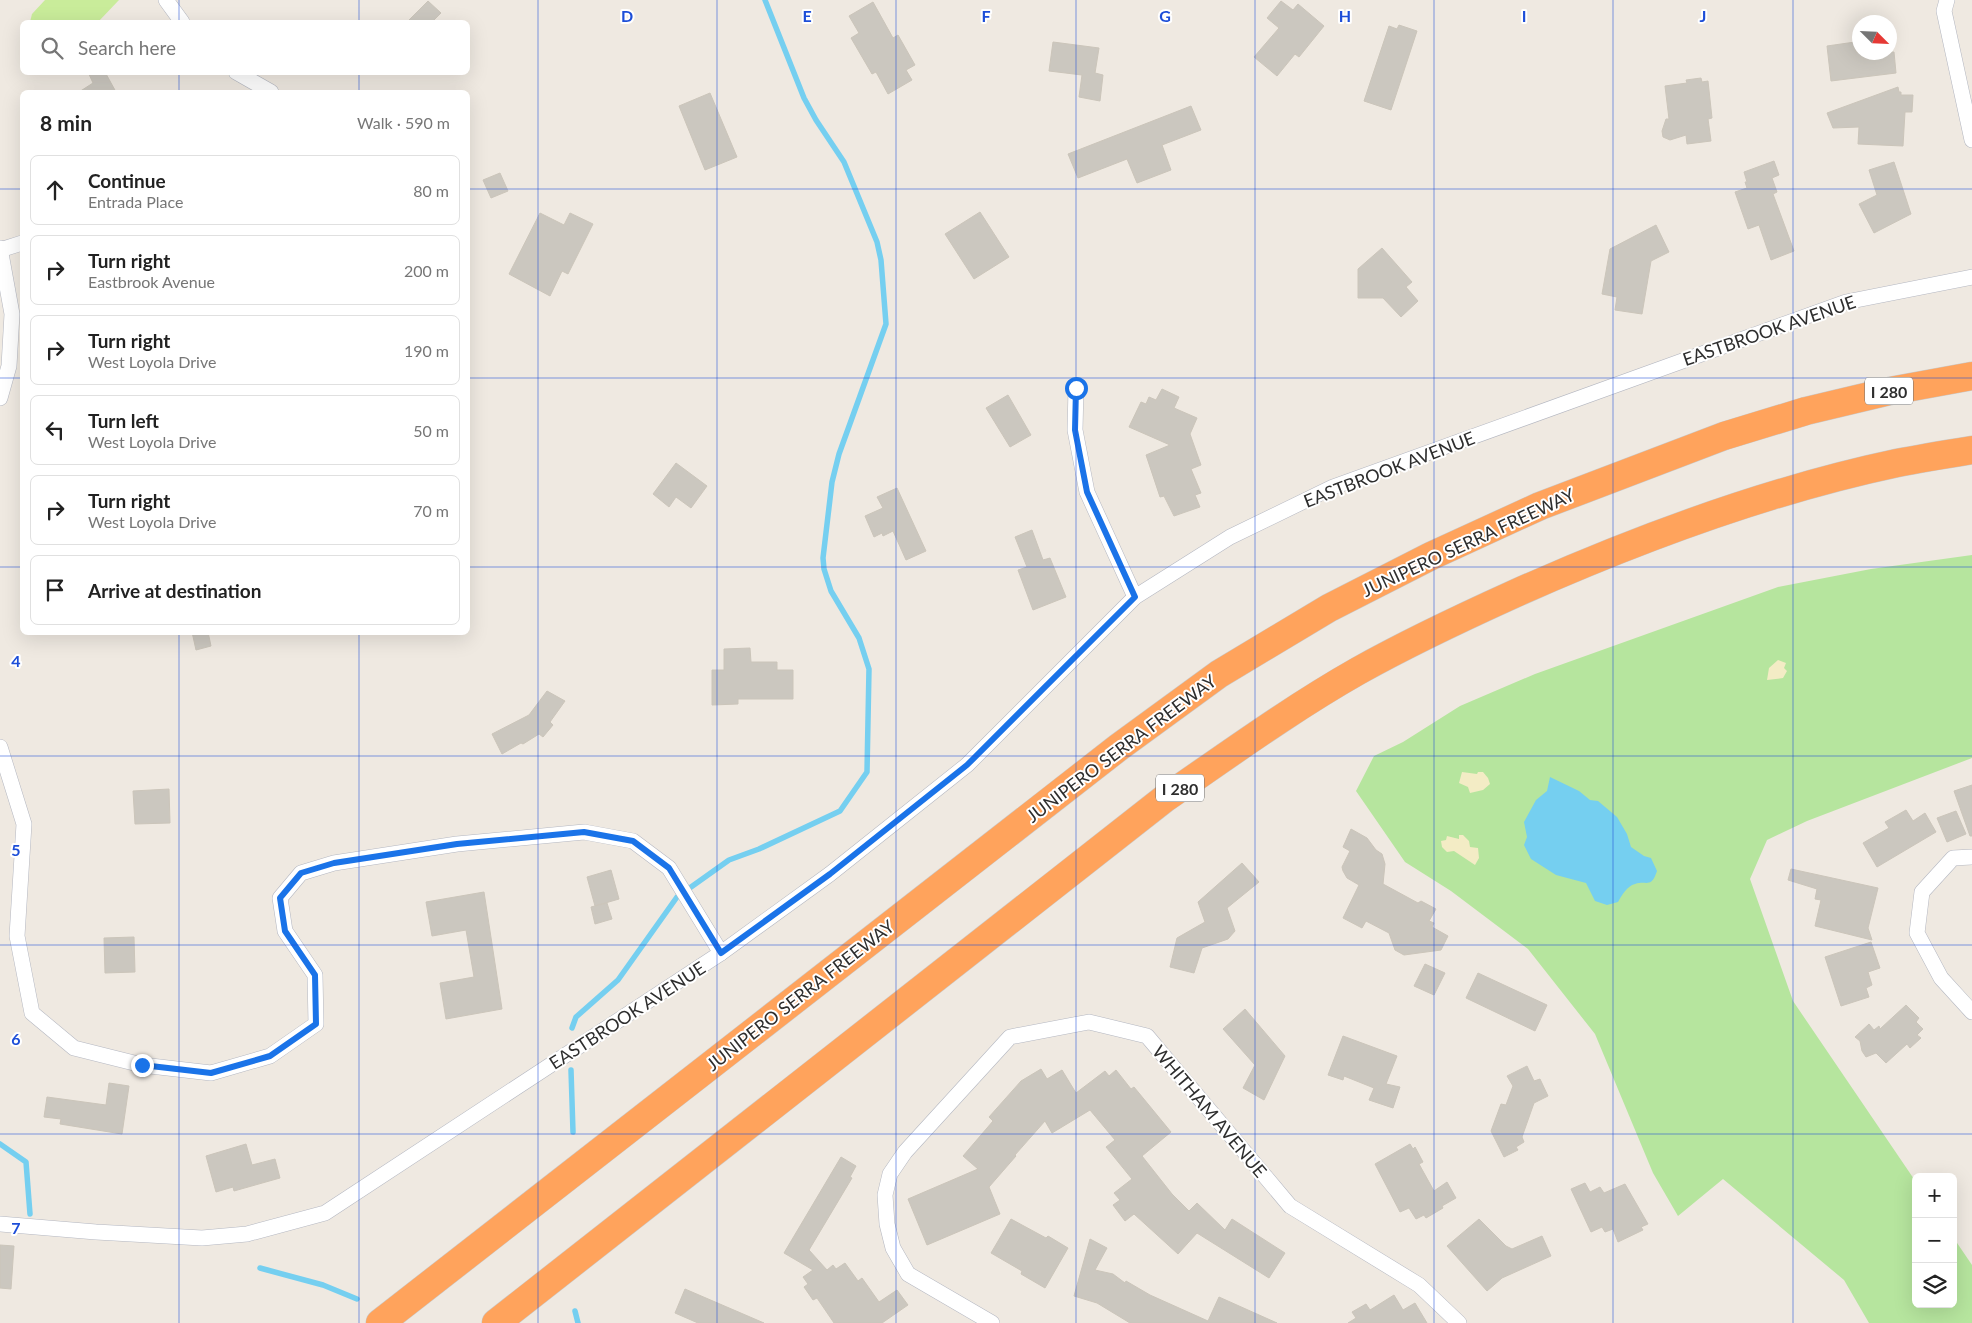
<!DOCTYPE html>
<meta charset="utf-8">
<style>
:root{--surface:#fff;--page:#f2f2f2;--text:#222;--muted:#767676;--line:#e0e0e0}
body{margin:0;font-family:Lato,sans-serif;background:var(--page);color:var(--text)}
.controls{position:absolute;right:15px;bottom:15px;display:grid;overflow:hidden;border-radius:8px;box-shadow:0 5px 20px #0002}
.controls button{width:45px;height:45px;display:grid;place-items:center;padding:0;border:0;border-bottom:1px solid var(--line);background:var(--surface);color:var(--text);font:25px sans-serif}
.compass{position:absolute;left:1852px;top:15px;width:45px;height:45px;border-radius:50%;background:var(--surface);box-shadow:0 5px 20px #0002;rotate:114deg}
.stop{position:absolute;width:15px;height:15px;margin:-11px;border:4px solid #1a73e8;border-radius:50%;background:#fff}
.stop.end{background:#1a73e8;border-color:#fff;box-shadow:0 1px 5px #0008}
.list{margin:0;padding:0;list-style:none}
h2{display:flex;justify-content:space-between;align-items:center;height:65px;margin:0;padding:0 20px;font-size:21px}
h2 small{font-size:16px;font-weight:400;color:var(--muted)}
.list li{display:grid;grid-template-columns:32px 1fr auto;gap:15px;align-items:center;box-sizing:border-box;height:70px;margin:0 10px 10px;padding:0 10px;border:1px solid var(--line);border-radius:8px}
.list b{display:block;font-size:19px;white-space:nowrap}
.list p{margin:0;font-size:16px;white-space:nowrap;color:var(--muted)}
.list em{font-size:16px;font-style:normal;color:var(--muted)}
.icon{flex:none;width:28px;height:28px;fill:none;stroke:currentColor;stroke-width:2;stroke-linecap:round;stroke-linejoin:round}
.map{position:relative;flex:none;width:1972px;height:1323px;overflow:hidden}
.search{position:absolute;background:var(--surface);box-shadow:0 5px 20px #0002;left:20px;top:20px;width:450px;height:55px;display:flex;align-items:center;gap:12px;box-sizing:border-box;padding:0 18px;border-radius:8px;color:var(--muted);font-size:19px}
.panel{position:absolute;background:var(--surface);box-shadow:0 5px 20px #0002;left:20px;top:90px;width:450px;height:545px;border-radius:8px}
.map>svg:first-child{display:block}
.green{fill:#b6e59e}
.sand{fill:#f3ecc5}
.pitch{fill:#c9ec9a}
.water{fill:#75cff0}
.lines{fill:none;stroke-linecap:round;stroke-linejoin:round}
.stream{stroke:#75cff0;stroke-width:5.5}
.building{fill:#cbc7bf;stroke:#cbc5ba}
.street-casing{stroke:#b4b7c1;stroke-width:16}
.highway-casing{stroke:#c9c9c9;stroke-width:29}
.street{stroke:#fff;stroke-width:15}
.highway{stroke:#ffa35c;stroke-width:28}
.route{stroke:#1a73e8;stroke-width:6}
.grid{fill:none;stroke:#1d4ed8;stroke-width:1;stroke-opacity:0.55}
.labels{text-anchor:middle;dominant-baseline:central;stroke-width:4;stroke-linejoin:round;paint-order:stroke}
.shield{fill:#fff;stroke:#6d6d6d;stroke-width:1}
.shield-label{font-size:16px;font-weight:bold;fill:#2e2e2e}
.street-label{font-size:18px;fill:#2e2e2e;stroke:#fff}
.grid-label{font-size:16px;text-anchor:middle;font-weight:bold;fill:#1d4ed8;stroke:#fff;stroke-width:4;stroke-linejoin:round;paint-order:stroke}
</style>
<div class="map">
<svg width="1972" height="1323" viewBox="0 0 1972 1323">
<rect width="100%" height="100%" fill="#efe9e1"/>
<!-- green -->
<polygon class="green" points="1972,555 1972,758 1807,821 1767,840 1750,879 1793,1001 1916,1182 1916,1304 1953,1304 1953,1237 1972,1265 1972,1323 1869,1323 1844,1280 1723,1179 1678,1216 1653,1173 1595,1034 1528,949 1451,891 1405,862 1356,791 1374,756 1403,742 1460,706 1535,674 1778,587 1871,569"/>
<!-- sand -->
<g class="sand">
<polygon points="1778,660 1786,663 1784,668 1787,671 1783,678 1767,680 1769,668"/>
<polygon points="1462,772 1477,774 1478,772 1483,772 1488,778 1490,784 1483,790 1470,793 1468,787 1459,783"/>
<polygon points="1459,835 1463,835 1469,841 1470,847 1478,848 1479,858 1475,865 1454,851 1447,852 1442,847 1441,841 1446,840 1447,836 1459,839"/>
</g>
<!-- pitch -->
<polygon class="pitch" points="45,0 119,0 98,22 30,22 32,14"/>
<!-- water -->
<path class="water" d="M1550 777 1579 791 1590 800 1598 801 1617 817 1627 834 1631 847 1644 856 1651 858 1657 871C1651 889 1647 880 1635 884 1627 886 1622 895 1618 902L1607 905 1595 901 1586 883 1556 875 1531 859 1524 845 1527 837 1524 822 1536 800 1547 791Z"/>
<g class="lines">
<!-- stream -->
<g class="stream">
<polyline points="572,1028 576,1017 618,980 677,897 729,860 759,849 840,811 867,772 869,669 859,638 831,591 824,569 823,558 832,482 839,454 886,324 881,260 877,242 844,162 816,120 804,98 765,0"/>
<polyline points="571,1070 573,1132"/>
<polyline points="0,1144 26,1162 30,1214"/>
<polyline points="260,1268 323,1285 357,1299"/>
<polyline points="575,1311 578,1323"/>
</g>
</g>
<!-- building -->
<g class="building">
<polygon points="428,1 441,13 432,22 407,22"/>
<polygon points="1281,1 1293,10 1298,4 1324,26 1299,57 1295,54 1277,76 1254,57 1279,28 1267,18"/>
<polygon points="873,2 893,38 898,35 915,65 906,70 912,80 888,94 876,72 872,74 851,38 859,33 849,16"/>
<polygon points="1399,25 1417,31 1391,110 1364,101 1389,26 1397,29"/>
<polygon points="1053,42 1099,48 1095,73 1103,75 1100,101 1079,97 1082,75 1049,71"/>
<polygon points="1855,42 1856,52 1894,52 1896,73 1831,81 1827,46"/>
<polygon points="88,72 105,72 116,92 79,92 93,83"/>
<polygon points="1701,78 1702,82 1708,81 1712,118 1708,119 1711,141 1687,144 1686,135 1670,140 1663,137 1662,131 1666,119 1669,119 1665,86 1687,83 1686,80"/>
<polygon points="1898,87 1899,92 1901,92 1901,95 1913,95 1912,112 1905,112 1903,146 1858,144 1859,127 1833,128 1827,113"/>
<polygon points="710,93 737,157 705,170 679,106"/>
<polygon points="1191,106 1201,130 1162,145 1171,170 1137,183 1127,159 1078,178 1068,154"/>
<polygon points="1774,161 1779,175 1772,178 1777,192 1773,194 1794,251 1771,260 1759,225 1748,229 1735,192 1747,188 1745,182 1747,182 1744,172"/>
<polygon points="1894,162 1911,214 1874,233 1859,204 1877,195 1869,170"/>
<polygon points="500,173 508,191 491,198 483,180"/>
<polygon points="980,212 1009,257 974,279 945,234"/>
<polygon points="540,213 564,225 570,213 593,224 568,274 562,271 550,296 509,274"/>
<polygon points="1656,225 1669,252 1651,261 1642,314 1615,310 1617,297 1602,294 1610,249"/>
<polygon points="1382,248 1412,282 1406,287 1418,301 1401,317 1383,298 1358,298 1358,269"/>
<polygon points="1162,389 1179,397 1174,408 1197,418 1190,434 1201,465 1191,469 1201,493 1195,495 1200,507 1174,516 1164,496 1160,497 1146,455 1170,445 1129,427 1141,402 1146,404 1149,397 1156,400"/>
<polygon points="1008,395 1031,435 1010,447 986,408"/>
<polygon points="676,463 707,486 691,508 676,497 669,507 653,494"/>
<polygon points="897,488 926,551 906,560 893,531 883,536 882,533 874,537 865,516 883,508 877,497"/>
<polygon points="1032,530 1043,560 1050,558 1066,597 1033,610 1018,570 1027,567 1015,537"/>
<polygon points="192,632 208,632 211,646 196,650"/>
<polygon points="750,648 751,662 777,662 777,670 793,670 793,699 738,699 738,704 712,705 712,670 724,670 724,649"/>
<polygon points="547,691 565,701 550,722 553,725 543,737 539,734 523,744 521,743 502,754 492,734 529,715"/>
<polygon points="1972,785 1972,836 1970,836 1954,791"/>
<polygon points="169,789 170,823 135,824 133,791"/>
<polygon points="1906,810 1913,821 1925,813 1936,832 1877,867 1863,843 1889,828 1885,822"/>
<polygon points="1956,811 1966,834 1947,842 1937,818"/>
<polygon points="1351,829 1367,838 1376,850 1382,854 1385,864 1383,884 1418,903 1421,901 1436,909 1429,921 1434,923 1432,927 1448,936 1441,950 1404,955 1395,950 1389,933 1366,921 1362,928 1343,918 1359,885 1347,878 1343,871 1342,867 1350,851 1343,847"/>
<polygon points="1242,863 1259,882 1227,908 1235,931 1228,939 1202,948 1194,973 1170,967 1177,938 1205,922 1198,902"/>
<polygon points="1791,869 1878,888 1868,928 1872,940 1815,926 1821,900 1815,899 1817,889 1788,880"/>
<polygon points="611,870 619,899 595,906 587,877"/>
<polygon points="484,892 502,1009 446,1019 440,983 474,977 466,930 432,936 426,902"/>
<polygon points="607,903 612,919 595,924 591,907"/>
<polygon points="134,937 135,972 105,973 104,938"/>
<polygon points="1871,942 1880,968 1868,972 1872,985 1866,988 1869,997 1841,1006 1825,957"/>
<polygon points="1425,964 1445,973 1434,995 1414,986"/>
<polygon points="1478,973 1547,1005 1535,1031 1466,998"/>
<polygon points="1906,1005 1919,1018 1916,1022 1923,1029 1917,1035 1921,1038 1910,1048 1907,1044 1886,1063 1876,1053 1866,1057 1862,1051 1860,1041 1855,1037 1869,1024 1874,1030 1879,1026 1880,1029"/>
<polygon points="1245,1009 1285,1056 1264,1100 1243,1088 1255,1065 1223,1029"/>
<polygon points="1343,1036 1397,1056 1386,1084 1400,1087 1393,1108 1369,1100 1374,1088 1344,1076 1343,1080 1328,1075"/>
<polygon points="1527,1066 1534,1081 1540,1079 1548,1096 1534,1103 1522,1137 1524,1142 1516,1147 1518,1150 1504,1157 1491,1131 1501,1104 1506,1105 1513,1086 1507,1076"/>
<polygon points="1041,1069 1047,1079 1062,1070 1076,1093 1105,1071 1109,1076 1116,1070 1131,1089 1134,1087 1171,1132 1142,1156 1172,1194 1189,1211 1197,1203 1225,1230 1232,1219 1285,1253 1269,1278 1197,1233 1178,1254 1134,1214 1125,1221 1113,1205 1120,1200 1114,1193 1132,1179 1106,1147 1115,1140 1090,1110 1052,1133 1045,1121 1015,1155 1016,1156 989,1187 1000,1214 927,1245 908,1199 978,1169 963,1156 993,1121 989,1117 1021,1081"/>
<polygon points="109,1083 129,1086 122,1134 60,1124 61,1119 44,1117 47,1097 106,1105"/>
<polygon points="246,1144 252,1165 275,1159 280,1178 234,1191 233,1187 216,1192 206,1156"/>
<polygon points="1410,1144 1413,1149 1415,1147 1423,1162 1419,1164 1434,1191 1447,1182 1456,1198 1442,1206 1443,1208 1426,1218 1424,1215 1416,1219 1409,1208 1400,1212 1375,1164"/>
<polygon points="841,1157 856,1166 850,1177 852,1178 809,1250 827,1270 833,1265 836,1269 845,1263 858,1281 862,1278 879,1302 897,1290 908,1305 882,1323 834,1323 817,1298 813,1300 804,1287 808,1284 803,1277 813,1270 784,1253"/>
<polygon points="1585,1183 1590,1192 1600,1187 1604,1193 1625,1184 1648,1224 1641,1227 1643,1230 1618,1242 1613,1229 1605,1232 1602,1227 1591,1232 1571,1189"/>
<polygon points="1011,1219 1046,1238 1048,1236 1068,1248 1045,1288 1021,1274 1022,1271 991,1253"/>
<polygon points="1479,1219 1506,1246 1512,1249 1542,1236 1551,1256 1502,1278 1487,1291 1447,1246"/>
<polygon points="1090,1239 1107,1248 1095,1270 1113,1274 1125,1283 1126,1281 1150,1295 1208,1321 1219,1297 1277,1323 1130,1323 1097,1303 1074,1296"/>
<polygon points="0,1245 14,1246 11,1289 0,1288"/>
<polygon points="685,1289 764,1323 698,1323 675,1313"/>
<polygon points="1394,1295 1403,1310 1415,1303 1427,1323 1348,1323 1356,1318 1352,1312 1366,1304 1370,1310"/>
</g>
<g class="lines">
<!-- street casing -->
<g class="street-casing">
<g id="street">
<polyline points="166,0 182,22"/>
<polyline points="1947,0 1944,11 1972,140"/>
<polyline points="236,72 271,92"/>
<polyline points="0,248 12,314 9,366 0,398"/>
<polyline points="0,250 22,243"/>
<polyline points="1076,388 1075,430 1087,492 1135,597"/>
<polyline points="0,747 24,824 17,936 32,1013 74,1048 142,1065 211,1073 270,1056 316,1024 315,975 285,931 280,898 301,873 334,863 457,844 584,832 633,841 669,868 721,953"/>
<polyline points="1972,857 1953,858 1922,892 1917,933 1941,978 1972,1012"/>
<polyline points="0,1224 96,1232 202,1238 247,1234 325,1213 721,953 830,874 967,765 1135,597 1230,537 1333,487 1846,302 1972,277"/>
<polyline points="992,1323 908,1274 893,1248 887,1224 885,1195 890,1174 905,1152 1010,1037 1089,1022 1147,1036 1290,1206 1419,1285 1459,1323"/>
</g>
</g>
<!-- highway casing -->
<g class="highway-casing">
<g id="highway">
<polyline points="380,1323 1119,747 1219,674 1329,608 1431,556 1540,506 1724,436 1806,411 1890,391 1972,376"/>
<path d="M496 1323 1164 799C1228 755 1291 709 1358 671 1408 643 1461 618 1514 594 1637 539 1765 491 1897 463 1922 458 1947 454 1972 450"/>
</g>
</g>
<!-- street -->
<use href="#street" class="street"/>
<!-- highway -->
<use href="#highway" class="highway"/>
</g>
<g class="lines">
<!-- route -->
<polyline class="route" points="142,1065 211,1073 270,1056 316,1024 315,975 285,931 280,898 301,873 334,863 457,844 584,832 633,841 669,868 721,953 830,874 967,765 1135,597 1087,492 1075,430 1076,388"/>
</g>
<!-- grid -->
<path class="grid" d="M179 0V22M359 0V22M538 0V1323M717 0V1323M896 0V1323M1076 0V1323M1255 0V1323M1434 0V1323M1613 0V1323M1793 0V1323M179 72V92M359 72V92M0 189H22M468 189H1972M0 378H22M468 378H1972M0 567H22M468 567H1972M179 632V1323M359 632V1323M0 756H1972M0 945H1972M0 1134H1972"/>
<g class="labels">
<!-- shield labels -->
<g class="shield">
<rect x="1865" y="377.5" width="48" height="27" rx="4"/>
<rect x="1156" y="774.5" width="48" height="27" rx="4"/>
</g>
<g class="shield-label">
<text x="1889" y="391">I 280</text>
<text x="1180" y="788">I 280</text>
</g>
<!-- street labels -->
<g class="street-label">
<text transform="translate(1769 330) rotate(-19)">EASTBROOK AVENUE</text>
<text transform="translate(1389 469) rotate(-21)">EASTBROOK AVENUE</text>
<text transform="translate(1468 542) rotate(-25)">JUNIPERO SERRA FREEWAY</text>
<text transform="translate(1121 748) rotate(-37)">JUNIPERO SERRA FREEWAY</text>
<text transform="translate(800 995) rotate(-38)">JUNIPERO SERRA FREEWAY</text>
<text transform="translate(627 1015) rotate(-33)">EASTBROOK AVENUE</text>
<text transform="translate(1210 1111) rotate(50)">WHITHAM AVENUE</text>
</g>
</g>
<g class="grid-label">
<text x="627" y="22">D</text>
<text x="807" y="22">E</text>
<text x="986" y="22">F</text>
<text x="1165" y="22">G</text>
<text x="1345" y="22">H</text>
<text x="1524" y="22">I</text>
<text x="1703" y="22">J</text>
<text x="16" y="667">4</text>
<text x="16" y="856">5</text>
<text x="16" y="1045">6</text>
<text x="16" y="1234">7</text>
</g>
</svg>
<div class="controls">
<button>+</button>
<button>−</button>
<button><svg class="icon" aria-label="layers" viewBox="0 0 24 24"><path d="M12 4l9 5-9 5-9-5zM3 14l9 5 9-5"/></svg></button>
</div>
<svg class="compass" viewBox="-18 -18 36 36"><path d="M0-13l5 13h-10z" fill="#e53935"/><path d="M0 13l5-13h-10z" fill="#767676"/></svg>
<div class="stop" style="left:1076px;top:388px"></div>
<div class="stop end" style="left:142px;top:1065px"></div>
<div class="search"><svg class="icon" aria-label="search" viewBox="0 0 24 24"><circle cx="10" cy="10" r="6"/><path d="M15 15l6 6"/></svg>Search here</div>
<section class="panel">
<h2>8 min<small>Walk · 590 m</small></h2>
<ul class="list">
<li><svg class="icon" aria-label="ahead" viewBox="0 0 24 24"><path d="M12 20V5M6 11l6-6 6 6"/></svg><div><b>Continue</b><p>Entrada Place</p></div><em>80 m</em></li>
<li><svg class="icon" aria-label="right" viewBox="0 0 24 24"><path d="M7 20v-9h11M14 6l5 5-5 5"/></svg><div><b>Turn right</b><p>Eastbrook Avenue</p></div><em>200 m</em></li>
<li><svg class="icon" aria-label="right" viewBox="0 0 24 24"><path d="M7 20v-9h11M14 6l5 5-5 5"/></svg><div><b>Turn right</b><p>West Loyola Drive</p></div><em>190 m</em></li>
<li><svg class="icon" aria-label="left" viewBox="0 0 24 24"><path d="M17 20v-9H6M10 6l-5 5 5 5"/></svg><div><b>Turn left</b><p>West Loyola Drive</p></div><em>50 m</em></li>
<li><svg class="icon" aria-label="right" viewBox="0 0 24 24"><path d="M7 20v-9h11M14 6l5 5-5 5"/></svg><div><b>Turn right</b><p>West Loyola Drive</p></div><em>70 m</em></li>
<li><svg class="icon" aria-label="arrive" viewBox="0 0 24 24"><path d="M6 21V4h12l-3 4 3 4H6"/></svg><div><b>Arrive at destination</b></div></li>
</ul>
</section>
</div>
